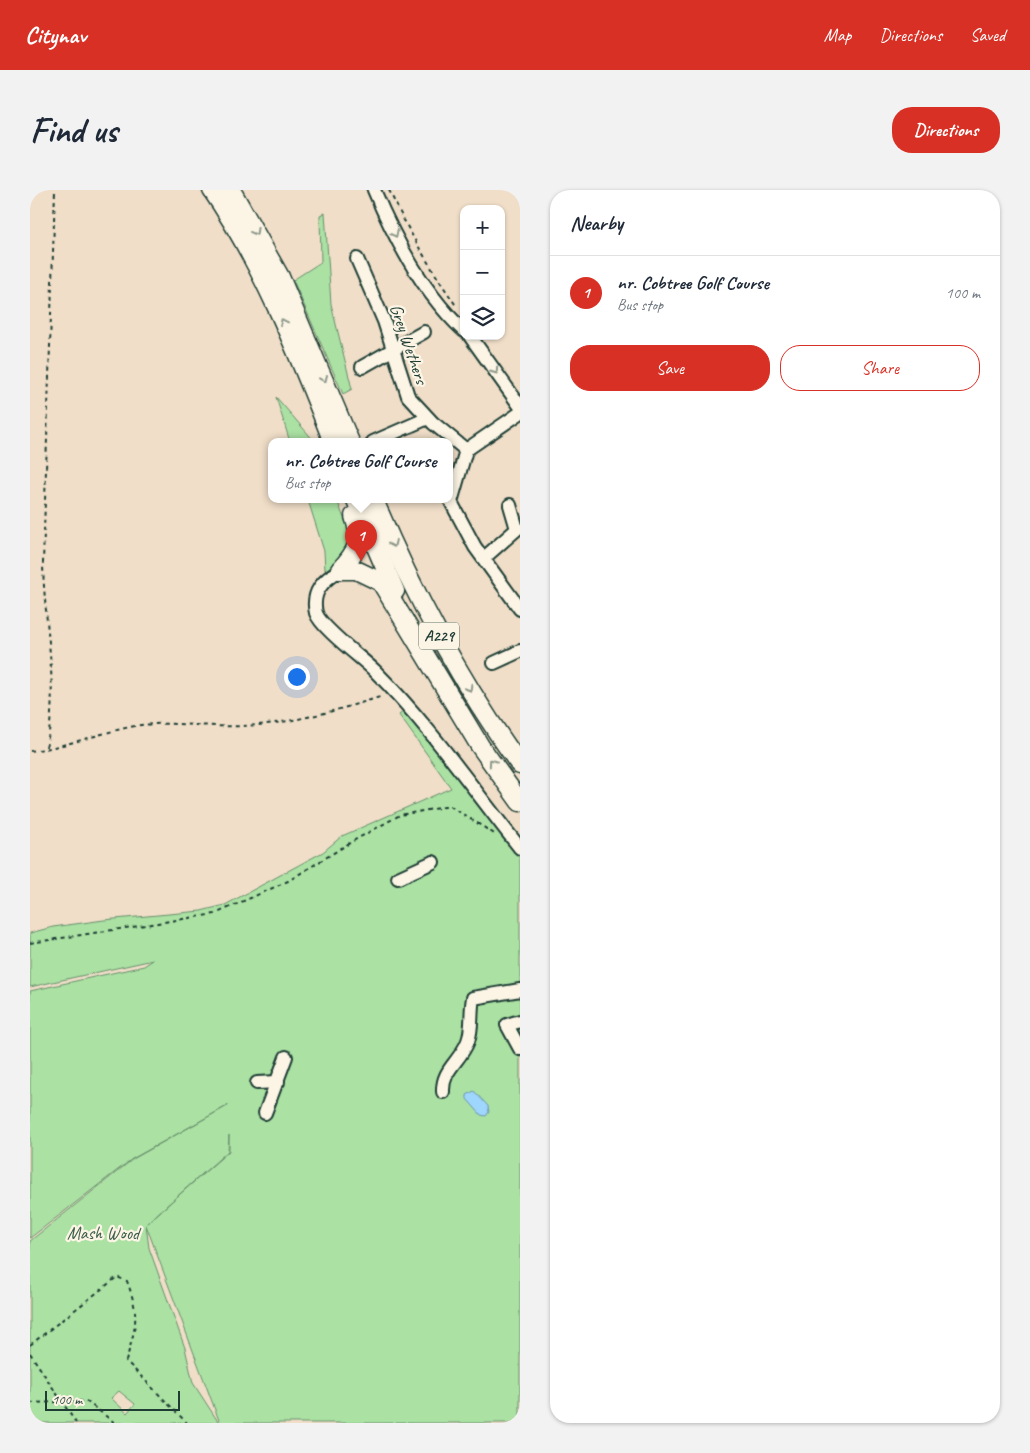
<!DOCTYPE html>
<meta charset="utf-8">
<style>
:root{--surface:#fff;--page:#f2f2f3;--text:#1f2937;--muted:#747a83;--line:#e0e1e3;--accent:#d93025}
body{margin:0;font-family:Caveat,sans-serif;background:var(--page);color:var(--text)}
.controls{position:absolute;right:15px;top:15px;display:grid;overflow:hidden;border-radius:10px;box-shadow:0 1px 4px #0004}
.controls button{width:45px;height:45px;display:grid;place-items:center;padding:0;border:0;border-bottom:1px solid var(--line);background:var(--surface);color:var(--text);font:25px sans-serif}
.scale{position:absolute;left:15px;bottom:12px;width:135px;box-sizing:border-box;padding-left:5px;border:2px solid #1f3d34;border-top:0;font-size:14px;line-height:18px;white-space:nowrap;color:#1f3d34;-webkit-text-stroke:4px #fcf5e5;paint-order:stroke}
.you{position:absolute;left:266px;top:486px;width:18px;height:18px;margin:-12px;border:4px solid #fff;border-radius:50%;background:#1a73e8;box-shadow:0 0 0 8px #1a73e833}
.badge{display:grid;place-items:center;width:32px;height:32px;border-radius:50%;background:var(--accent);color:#fff;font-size:16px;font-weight:700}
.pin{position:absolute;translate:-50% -41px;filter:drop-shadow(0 1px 2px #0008)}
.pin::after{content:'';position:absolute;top:26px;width:18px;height:15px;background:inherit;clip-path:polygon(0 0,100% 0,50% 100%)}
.popup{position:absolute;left:238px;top:248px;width:185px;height:65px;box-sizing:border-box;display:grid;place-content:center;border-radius:10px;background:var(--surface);filter:drop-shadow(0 1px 4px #0005);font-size:16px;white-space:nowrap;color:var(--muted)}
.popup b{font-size:19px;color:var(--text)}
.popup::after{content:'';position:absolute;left:50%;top:100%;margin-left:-10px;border:10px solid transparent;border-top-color:var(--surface)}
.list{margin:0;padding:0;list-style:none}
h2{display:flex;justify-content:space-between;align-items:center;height:65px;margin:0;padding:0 20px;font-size:21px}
h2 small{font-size:16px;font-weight:400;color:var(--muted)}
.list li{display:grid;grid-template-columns:32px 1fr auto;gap:15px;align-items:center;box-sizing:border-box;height:75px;padding:0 20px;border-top:1px solid var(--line)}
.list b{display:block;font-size:19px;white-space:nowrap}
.list p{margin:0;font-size:16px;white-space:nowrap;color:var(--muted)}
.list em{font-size:16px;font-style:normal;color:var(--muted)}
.actions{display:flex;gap:10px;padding:15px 20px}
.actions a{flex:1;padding:11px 0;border:1px solid var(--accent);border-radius:20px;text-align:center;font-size:18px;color:var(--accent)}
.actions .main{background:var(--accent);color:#fff}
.icon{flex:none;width:28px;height:28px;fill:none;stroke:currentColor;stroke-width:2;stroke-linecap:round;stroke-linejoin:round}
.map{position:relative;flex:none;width:490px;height:1233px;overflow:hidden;border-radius:20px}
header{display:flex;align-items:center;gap:30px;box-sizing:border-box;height:70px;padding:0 25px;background:var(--accent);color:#fff}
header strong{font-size:24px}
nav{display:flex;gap:28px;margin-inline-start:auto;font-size:18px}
.intro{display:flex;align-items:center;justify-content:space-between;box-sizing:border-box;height:120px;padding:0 30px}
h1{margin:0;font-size:35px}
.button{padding:12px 22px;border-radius:20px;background:var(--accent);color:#fff;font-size:18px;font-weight:700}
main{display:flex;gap:30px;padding:0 30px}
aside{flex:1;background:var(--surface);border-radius:20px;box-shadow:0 1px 4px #0004}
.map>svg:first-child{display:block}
.green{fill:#abe1a3;stroke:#658f6c;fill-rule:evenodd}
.water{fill:#9fd6fe;stroke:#6c99ad}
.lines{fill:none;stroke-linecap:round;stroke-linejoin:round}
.minor-casing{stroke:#1f3d34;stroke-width:16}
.highway-casing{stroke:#1f3d34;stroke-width:21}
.path{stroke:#1f3d34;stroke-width:2;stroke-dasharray:4 4;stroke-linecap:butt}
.minor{stroke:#fcf5e5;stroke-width:12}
.highway{stroke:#fcf5e5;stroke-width:18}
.oneway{stroke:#8e998c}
.labels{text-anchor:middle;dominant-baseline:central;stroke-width:4.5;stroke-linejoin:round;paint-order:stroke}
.shield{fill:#fcf5e5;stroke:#617469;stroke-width:1}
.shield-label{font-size:16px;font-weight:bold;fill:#1f3d34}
.street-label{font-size:18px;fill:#1f3d34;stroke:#fcf5e5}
.park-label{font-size:18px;fill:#3b5e4a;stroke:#fcf5e5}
</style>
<header>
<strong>Citynav</strong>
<nav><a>Map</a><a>Directions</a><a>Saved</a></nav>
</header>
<div class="intro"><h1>Find us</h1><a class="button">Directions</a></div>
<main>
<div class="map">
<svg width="490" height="1233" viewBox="0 0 490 1233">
<rect width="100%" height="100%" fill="#f0dec8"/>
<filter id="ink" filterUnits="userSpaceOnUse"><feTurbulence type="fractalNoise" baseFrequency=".02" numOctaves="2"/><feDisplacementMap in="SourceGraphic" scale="10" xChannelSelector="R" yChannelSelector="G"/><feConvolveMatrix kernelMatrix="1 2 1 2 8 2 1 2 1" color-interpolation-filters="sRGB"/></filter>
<g filter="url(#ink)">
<!-- green -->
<g class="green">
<polygon points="295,23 301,114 322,199 313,204 263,90 291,72 290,25"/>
<polygon points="246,207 285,252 260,252"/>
<polygon points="278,310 307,310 320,344 311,370 295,380 294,361"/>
<path d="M375 520 490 669V1233H190L116 1035 119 1058 155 1158 163 1193 189 1233H0V1051L103 969 199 915 102 969 0 1048V801L114 776 123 770 0 797V743L23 737 74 730 171 721 195 715 293 662 312 646 421 598 369 525ZM199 945V961L116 1034 198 961ZM89 1201 105 1214 97 1223 81 1208Z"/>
</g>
<!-- water -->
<polygon class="water" points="444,901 458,916 459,922 456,926 451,925 437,909 437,905"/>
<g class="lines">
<!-- minor casing -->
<g class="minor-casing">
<g id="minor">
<path d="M344 0C365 50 394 104 434 141"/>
<polyline points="327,69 354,131 378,206 403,233 436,260"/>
<polyline points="440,146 490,216"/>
<polyline points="332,177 394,142"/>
<polyline points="490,223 436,260 421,312 445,357 490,419"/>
<polyline points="343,252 398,228"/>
<polyline points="454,368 487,339 480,315"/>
<path d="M310 380C293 390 281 402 286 423 291 438 332 468 345 481 399 535 443 599 490 658"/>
<polyline points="464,473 490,461"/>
<polyline points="368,688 403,672"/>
<polyline points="490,831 477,835 490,859"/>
<polyline points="227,893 248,892"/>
<path d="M413 902C412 879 430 872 438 851 443 838 440 822 443 808L490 800"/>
<polyline points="235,923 256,867"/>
</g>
</g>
<!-- highway casing -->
<g class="highway-casing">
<g id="highway">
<path d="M182 0C233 75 270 168 303 252"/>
<polyline points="201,0 250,87 320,252"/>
<polyline points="326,310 365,401"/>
<path d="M344 310C383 403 431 493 490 575"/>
<polyline points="310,380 326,380 351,392 450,556 490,612"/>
<path d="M310 380C327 361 333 352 324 326"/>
</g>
</g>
<!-- path -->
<g class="path">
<path d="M359 0C378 41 401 79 427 117"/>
<path d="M16 557C30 498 14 434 13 373L25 0"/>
<path d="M0 561C38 557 73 541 111 535 145 531 179 538 213 536 260 534 309 520 353 506"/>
<polyline points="0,753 185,724 258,691 323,651 370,625 420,616 466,645"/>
<path d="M0 1155 87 1087 97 1091C110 1126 106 1136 96 1171L157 1233"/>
<polyline points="0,1163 46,1233"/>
<polyline points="0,1213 56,1211 85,1233"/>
<polyline points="0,1223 5,1233"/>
</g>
<!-- minor -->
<use href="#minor" class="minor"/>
<!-- highway -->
<use href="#highway" class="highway"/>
</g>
<!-- one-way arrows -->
<defs><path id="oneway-chevron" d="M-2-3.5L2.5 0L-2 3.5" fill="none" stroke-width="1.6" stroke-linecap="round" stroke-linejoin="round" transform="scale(1.25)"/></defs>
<g class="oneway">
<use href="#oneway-chevron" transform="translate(225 42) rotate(61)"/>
<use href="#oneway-chevron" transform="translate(365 44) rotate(62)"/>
<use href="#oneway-chevron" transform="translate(253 132) rotate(-116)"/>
<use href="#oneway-chevron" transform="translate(465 181) rotate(55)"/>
<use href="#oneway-chevron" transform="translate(294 189) rotate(67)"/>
<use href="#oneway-chevron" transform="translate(363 354) rotate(65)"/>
<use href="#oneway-chevron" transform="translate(439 498) rotate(60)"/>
<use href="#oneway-chevron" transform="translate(462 572) rotate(-125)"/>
</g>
</g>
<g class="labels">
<!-- shield labels -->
<rect class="shield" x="389" y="432.5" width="40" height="27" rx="4"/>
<g class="shield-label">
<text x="409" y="446">A229</text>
</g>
<!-- street labels -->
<g class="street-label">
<text transform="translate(379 154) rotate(71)">Grey Wethers</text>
</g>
<!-- park labels -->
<g class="park-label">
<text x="73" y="1043">Mash Wood</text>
</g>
</g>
</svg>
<div class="controls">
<button>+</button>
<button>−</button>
<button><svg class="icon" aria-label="layers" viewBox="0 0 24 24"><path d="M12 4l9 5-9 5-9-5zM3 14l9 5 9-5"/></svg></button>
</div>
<div class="scale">100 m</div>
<div class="you"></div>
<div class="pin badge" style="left:331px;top:371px">1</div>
<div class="popup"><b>nr. Cobtree Golf Course</b>Bus stop</div>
</div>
<aside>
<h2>Nearby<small></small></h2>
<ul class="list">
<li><span class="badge">1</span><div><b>nr. Cobtree Golf Course</b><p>Bus stop</p></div><em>100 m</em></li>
</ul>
<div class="actions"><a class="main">Save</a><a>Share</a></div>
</aside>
</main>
